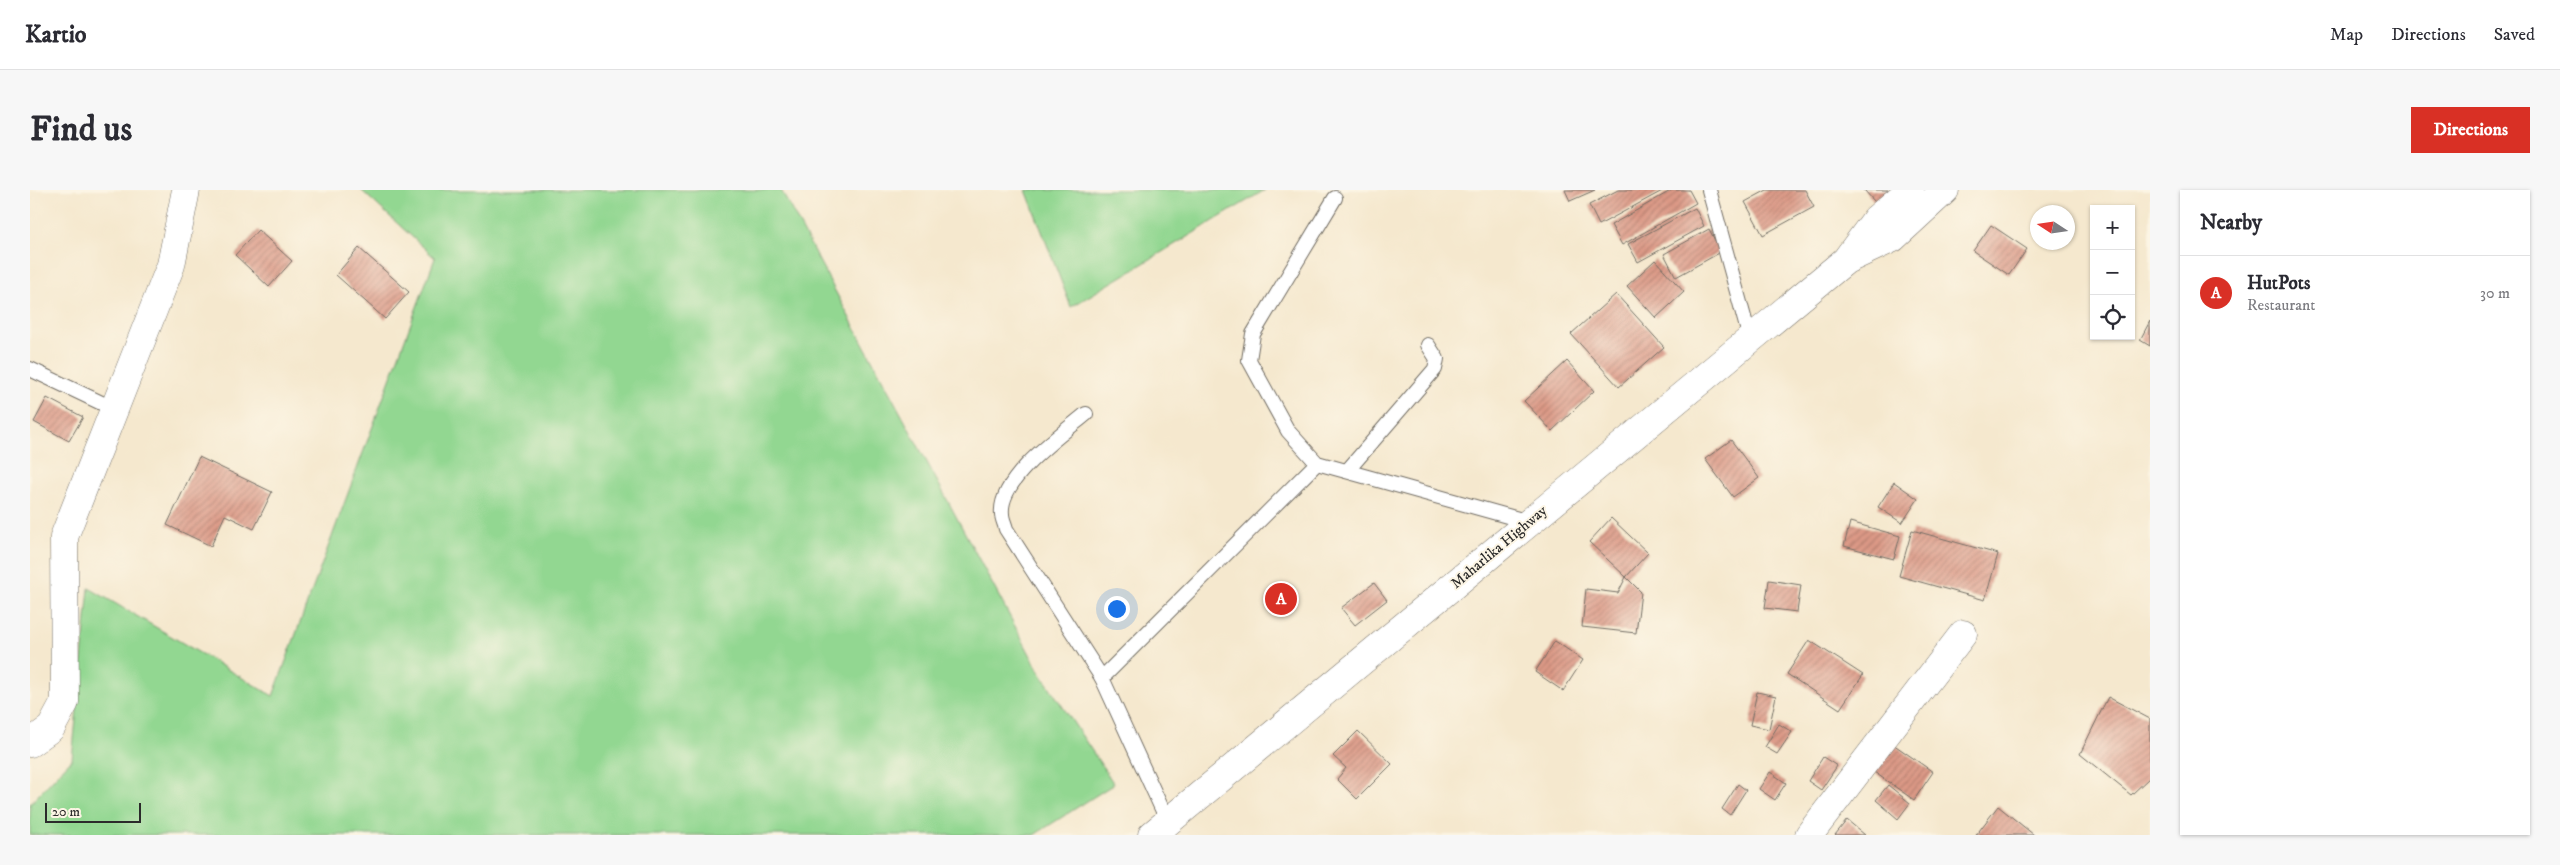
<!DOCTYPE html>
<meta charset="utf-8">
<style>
:root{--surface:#fff;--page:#f7f7f7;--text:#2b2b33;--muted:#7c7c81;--line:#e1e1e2;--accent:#d93025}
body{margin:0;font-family:"IM FELL DW Pica",serif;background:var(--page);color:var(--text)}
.controls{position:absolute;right:15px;top:15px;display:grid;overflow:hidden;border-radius:0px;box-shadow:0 1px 4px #0004}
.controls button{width:45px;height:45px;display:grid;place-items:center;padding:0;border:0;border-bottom:1px solid var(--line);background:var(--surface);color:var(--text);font:25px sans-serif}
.compass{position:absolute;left:2000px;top:15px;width:45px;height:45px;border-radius:50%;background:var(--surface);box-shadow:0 1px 4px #0004;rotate:282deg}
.scale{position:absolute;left:15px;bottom:12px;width:96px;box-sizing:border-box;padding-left:5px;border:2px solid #2b2b2b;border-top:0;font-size:14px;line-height:18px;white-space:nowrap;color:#2b2b2b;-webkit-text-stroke:4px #fcf5e5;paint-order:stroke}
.you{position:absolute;left:1086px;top:418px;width:18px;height:18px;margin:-12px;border:4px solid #fff;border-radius:50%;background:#1a73e8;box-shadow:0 0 0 8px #1a73e833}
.badge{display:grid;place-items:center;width:32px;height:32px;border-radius:50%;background:var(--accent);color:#fff;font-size:16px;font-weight:700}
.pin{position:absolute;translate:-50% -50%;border:2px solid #fff;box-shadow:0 1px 5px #0006}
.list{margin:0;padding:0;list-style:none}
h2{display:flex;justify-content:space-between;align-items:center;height:65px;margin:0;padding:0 20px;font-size:21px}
h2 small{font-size:16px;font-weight:400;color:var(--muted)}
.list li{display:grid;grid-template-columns:32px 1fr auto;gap:15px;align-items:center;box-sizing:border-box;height:75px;padding:0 20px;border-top:1px solid var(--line)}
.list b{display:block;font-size:19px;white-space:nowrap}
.list p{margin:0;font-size:16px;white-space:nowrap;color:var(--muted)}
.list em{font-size:16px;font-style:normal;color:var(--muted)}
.icon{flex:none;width:28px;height:28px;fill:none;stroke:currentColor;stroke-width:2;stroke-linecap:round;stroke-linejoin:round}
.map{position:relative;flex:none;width:2120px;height:645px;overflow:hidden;border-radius:0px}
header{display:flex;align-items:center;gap:30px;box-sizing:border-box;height:70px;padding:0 25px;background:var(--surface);border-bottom:1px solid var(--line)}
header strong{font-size:24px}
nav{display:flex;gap:28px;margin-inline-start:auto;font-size:18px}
.intro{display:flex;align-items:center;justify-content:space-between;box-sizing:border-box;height:120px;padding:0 30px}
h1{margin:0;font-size:35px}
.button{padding:12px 22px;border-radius:0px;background:var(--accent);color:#fff;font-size:18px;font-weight:700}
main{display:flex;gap:30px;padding:0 30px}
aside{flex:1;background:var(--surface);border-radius:0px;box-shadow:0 1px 4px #0004}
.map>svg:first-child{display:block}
.grass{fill:#92d791;stroke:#5e815e}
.building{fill:url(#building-hatch)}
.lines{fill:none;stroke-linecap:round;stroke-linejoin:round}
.lane-casing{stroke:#726d64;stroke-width:16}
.street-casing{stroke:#726d64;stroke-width:29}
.highway-casing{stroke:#726d64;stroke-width:29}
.lane{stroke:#fff;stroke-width:14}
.street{stroke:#fff;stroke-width:28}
.highway{stroke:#fff;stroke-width:28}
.labels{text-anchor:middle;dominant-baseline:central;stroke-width:4;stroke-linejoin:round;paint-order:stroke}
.street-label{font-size:15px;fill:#2b2b2b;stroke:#fcf5e5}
</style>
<header>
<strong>Kartio</strong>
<nav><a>Map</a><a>Directions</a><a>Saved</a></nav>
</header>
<div class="intro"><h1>Find us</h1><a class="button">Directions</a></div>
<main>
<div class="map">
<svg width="2120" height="645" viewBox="0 0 2120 645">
<defs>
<pattern id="building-hatch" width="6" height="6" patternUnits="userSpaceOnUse" patternTransform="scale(1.25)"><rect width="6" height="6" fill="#dc9986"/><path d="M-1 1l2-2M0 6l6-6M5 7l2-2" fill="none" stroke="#b37d6e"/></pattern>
</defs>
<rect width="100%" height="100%" fill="#fcf5e5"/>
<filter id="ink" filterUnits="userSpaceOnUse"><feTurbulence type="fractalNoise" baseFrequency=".02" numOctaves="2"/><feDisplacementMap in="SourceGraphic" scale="10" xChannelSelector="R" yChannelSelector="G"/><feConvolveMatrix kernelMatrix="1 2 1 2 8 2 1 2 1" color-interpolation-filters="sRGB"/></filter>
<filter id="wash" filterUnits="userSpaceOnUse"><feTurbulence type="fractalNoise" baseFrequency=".0096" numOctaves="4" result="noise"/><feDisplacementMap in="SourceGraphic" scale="20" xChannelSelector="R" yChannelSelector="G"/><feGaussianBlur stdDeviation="1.12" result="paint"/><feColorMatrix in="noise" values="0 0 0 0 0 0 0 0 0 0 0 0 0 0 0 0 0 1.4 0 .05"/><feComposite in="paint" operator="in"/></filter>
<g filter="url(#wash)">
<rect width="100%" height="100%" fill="#f5e8ce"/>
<!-- grass -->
<g class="grass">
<polygon points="331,0 751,0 1009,481 1084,594 1004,645 0,645 0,614 42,569 59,398 243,506 405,68"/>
<polygon points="996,0 1235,0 1041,117"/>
</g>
<g id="blocks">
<!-- building -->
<g class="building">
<polygon points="1535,0 1565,0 1540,11"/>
<polygon points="1588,0 1634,0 1569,35 1559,15"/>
<polygon points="1642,0 1659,0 1666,13 1592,55 1581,35"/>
<polygon points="1737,0 1775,0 1784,17 1733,45 1715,12"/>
<polygon points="1834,0 1858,0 1845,12"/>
<polygon points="1665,18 1674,36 1608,72 1598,54"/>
<polygon points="1961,35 1997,59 1979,85 1943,61"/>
<polygon points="1679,39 1691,62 1646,87 1634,64"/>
<polygon points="228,40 262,71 239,97 205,65"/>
<polygon points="329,58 379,102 355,129 306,85"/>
<polygon points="1625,70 1654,102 1626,128 1597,96"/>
<polygon points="1586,104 1634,157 1589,197 1541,144"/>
<polygon points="2120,131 2120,156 2110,150"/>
<polygon points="1537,171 1564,201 1522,241 1494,211"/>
<polygon points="17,208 53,227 39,251 4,232"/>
<polygon points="1701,250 1729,288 1703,307 1675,269"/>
<polygon points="169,267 242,302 224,339 195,325 181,356 137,335"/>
<polygon points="1864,292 1888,309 1872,333 1848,317"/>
<polygon points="1581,328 1618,363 1596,387 1559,352"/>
<polygon points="1820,332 1870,346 1864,369 1814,356"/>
<polygon points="1882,340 1968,364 1955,410 1869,386"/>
<polygon points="1596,387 1611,402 1606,443 1552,437 1556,399 1588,403"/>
<polygon points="1739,390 1771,395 1767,422 1735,418"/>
<polygon points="1344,393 1357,410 1325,435 1311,418"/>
<polygon points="1779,450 1833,485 1810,519 1757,484"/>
<polygon points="1525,451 1553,470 1533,501 1505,482"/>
<polygon points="1727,502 1746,506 1739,539 1720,535"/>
<polygon points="2078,507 2120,529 2120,587 2101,605 2050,564"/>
<polygon points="1749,534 1762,542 1747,564 1735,557"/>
<polygon points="1328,541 1362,574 1327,609 1307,589 1316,578 1303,566"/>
<polygon points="1863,554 1903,582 1884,610 1844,582"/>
<polygon points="1793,567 1807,576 1791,600 1778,591"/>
<polygon points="1740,582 1756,593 1745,610 1729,599"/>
<polygon points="1708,594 1716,600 1700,625 1692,619"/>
<polygon points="1858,595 1880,613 1868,629 1846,610"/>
<polygon points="1968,616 2004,645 1946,645"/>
<polygon points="1817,630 1835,645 1805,645"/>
</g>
</g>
</g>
<g filter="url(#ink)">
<use href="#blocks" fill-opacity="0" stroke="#726d64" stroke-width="1"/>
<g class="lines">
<!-- lane casing -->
<g class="lane-casing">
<g id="lane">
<polyline points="1679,0 1720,149"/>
<polyline points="1305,8 1223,144 1219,170 1258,241 1287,273 1499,332"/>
<polyline points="0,179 84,219"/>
<path d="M1056 224C1032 244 968 289 972 324 972 329 975 334 976 339L1072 488"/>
<polyline points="1317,281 1405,179 1407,169 1398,155"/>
<polyline points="1138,632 1072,488 1287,273"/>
</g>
</g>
<!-- street casing -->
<g class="street-casing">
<g id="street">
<polyline points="0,553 21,538 35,512 34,347 141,75 156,0"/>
<polyline points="1779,645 1933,444"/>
</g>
</g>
<!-- highway casing -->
<g class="highway-casing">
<g id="highway">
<polyline points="1818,67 1846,29 1880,0"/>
<polyline points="1122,645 1816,70 1863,48 1915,0"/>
</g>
</g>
<!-- lane -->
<use href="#lane" class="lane"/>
<!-- street -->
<use href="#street" class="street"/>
<!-- highway -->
<use href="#highway" class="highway"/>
</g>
</g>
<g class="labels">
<!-- street labels -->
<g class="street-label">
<text transform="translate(1469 357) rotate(-40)">Maharlika Highway</text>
</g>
</g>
</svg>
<div class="controls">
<button>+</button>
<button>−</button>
<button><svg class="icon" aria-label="locate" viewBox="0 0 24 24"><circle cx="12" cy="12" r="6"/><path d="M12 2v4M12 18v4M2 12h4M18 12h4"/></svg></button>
</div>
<svg class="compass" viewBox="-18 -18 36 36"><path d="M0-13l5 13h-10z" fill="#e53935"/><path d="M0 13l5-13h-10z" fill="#7c7c81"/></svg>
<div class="scale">20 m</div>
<div class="you"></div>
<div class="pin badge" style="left:1251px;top:409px">A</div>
</div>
<aside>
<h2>Nearby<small></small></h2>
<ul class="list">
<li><span class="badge">A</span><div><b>HutPots</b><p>Restaurant</p></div><em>30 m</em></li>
</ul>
</aside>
</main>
